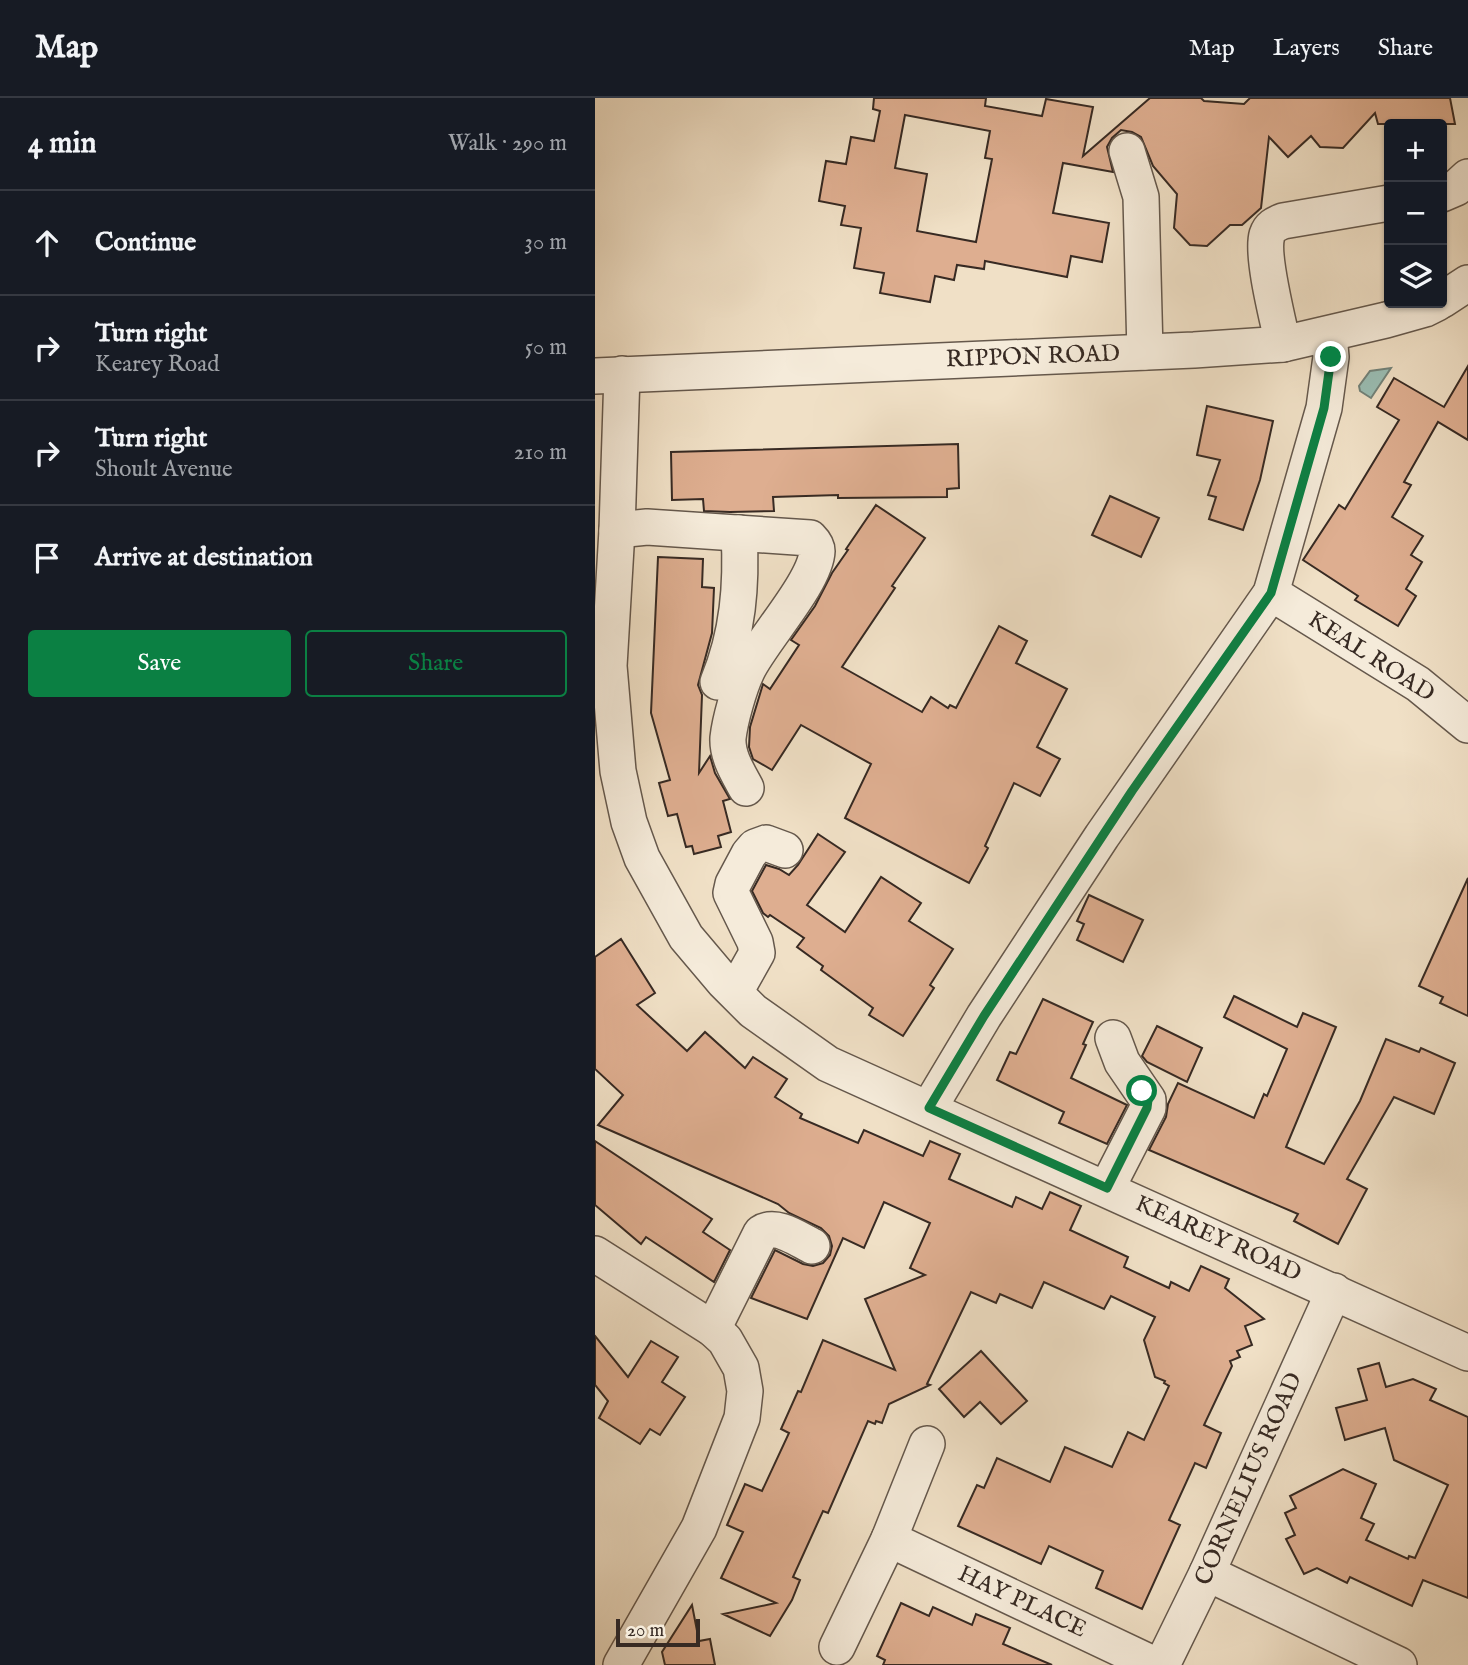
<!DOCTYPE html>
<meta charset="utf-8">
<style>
:root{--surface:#171b24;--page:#242831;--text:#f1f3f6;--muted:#9ea1a6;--line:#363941;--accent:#0b8043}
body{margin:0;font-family:"IM FELL English",serif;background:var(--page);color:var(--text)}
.controls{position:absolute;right:21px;top:21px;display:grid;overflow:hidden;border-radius:7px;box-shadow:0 2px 5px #0004}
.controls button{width:63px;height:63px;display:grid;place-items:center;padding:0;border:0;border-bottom:2px solid var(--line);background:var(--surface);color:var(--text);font:35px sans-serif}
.scale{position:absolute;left:21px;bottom:18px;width:84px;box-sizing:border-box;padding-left:7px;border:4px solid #372a23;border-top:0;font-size:19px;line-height:24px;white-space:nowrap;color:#372a23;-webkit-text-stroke:5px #f5ebda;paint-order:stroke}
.stop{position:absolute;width:21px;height:21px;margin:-16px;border:5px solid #0b8043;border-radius:50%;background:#fff}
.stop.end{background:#0b8043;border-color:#fff;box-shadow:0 2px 7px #0008}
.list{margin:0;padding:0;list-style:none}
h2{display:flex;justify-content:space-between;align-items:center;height:91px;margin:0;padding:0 28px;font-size:30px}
h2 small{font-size:23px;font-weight:400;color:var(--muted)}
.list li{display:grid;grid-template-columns:46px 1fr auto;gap:21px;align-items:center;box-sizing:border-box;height:105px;padding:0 28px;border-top:2px solid var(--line)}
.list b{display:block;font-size:26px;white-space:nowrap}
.list p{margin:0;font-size:23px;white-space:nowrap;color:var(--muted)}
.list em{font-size:23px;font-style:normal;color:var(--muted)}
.actions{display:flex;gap:14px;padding:21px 28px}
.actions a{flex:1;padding:16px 0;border:2px solid var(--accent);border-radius:7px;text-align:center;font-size:24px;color:var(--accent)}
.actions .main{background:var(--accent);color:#fff}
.icon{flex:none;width:38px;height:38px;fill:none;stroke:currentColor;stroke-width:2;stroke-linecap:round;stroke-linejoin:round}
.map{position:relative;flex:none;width:873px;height:1567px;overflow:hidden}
header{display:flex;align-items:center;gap:42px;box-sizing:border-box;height:98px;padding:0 35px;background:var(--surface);border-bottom:2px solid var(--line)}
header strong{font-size:33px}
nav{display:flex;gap:38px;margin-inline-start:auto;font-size:24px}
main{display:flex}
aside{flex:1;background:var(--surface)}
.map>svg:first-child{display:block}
.water{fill:#9abdb3;stroke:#728279;stroke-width:2}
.building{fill:#deae90;stroke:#372a23;stroke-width:2;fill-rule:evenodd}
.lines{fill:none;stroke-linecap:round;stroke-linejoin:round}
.minor-casing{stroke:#65584c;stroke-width:38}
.minor{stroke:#f5ebda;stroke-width:35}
.route{stroke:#0b8043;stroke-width:9}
.labels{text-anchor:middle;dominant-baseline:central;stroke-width:6;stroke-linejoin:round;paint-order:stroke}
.street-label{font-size:24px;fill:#372a23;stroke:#f5ebda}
</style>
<header>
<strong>Map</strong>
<nav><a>Map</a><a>Layers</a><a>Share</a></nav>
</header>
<main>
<aside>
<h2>4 min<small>Walk · 290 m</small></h2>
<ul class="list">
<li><svg class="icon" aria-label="ahead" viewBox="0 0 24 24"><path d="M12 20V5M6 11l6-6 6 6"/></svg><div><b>Continue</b></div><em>30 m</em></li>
<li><svg class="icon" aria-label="right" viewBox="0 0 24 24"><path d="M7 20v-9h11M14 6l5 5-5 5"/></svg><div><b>Turn right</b><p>Kearey Road</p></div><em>50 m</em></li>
<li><svg class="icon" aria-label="right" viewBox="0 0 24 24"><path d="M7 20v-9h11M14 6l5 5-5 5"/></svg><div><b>Turn right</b><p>Shoult Avenue</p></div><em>210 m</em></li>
<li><svg class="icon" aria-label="arrive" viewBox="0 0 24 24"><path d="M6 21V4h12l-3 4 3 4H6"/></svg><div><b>Arrive at destination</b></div></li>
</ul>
<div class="actions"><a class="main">Save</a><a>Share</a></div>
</aside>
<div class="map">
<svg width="873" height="1567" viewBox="0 0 873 1567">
<rect width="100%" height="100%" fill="#f0e0c6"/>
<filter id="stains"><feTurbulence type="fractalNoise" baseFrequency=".00286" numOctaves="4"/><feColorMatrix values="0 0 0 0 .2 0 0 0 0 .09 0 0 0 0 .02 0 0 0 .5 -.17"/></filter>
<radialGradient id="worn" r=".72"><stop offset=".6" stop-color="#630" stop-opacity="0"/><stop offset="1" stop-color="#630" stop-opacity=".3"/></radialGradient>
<!-- water -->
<polygon class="water" points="796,270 776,300 765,293 764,288 775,273"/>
<!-- building -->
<g class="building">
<path d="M279 0H391L390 8 447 18 451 1 498 9 488 58 555 0H606L609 3 649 6 655 0H855L860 26H783L780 15 748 50 725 49 716 38 693 59 674 39 666 110 647 127H635L612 148 595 147 579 130 582 96 558 68 546 39 537 34 526 32 517 40 512 49 518 74 468 65 458 115 514 125 507 164 476 158 472 179 390 163 389 171 362 167 359 182 340 178 335 204 285 195 289 175 259 170 266 130 246 127 250 108 224 103 231 63 251 66 256 39 279 43 285 13 278 11ZM310 17 395 33 390 60 397 61 381 144 322 133 332 76 300 70Z"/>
<polygon points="873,268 873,342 843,324 809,384 816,387 797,419 828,438 816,457 827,464 811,491 821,498 803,528 760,502 763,498 708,462 744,407 750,411 804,322 782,309 799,280 849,309"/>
<polygon points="612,308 678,323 665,382 648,432 614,421 621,399 613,397 625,362 602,357"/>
<polygon points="363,346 364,390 352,391 352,399 243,400 243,397 178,399 179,413 135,414 109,413 108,401 77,402 76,354"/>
<polygon points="515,398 564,420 546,459 497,437"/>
<polygon points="281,407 330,440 297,488 300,490 247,569 327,614 336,599 353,610 355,607 361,610 404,528 432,543 421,565 472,591 442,649 465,661 445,698 419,685 390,748 393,750 374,785 250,720 276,666 206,627 177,672 158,661 154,649 155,629 168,586 175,591 204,547 196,542 220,508 237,475 253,452 251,451"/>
<polygon points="63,459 108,461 107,489 119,490 117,535 103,587 107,597 104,675 115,658 120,675 135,701 128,703 136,734 123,738 126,749 99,756 97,748 91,749 82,716 73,718 64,685 75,682 56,615"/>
<polygon points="223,736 250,754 212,807 250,834 286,779 326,805 314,823 358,851 335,887 339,890 308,938 274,917 278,910 226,872 228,868 202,849 209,840 175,817 173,819 168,815 157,793 171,767 184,771 194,777 203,767"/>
<polygon points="873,780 873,918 845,905 848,899 824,888"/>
<polygon points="494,797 548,822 528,864 482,842 489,826 482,823"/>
<polygon points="26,841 60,895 42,907 92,953 110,934 150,970 158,959 192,981 180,999 207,1016 205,1020 263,1045 269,1032 328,1058 335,1043 365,1056 354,1081 417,1109 421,1099 447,1111 455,1094 486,1108 475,1132 533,1159 529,1169 574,1190 576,1184 594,1193 606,1168 634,1181 630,1190 669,1221 650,1228 657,1247 642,1253 645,1259 635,1263 637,1268 609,1327 626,1335 611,1370 600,1365 574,1422 585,1427 547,1511 501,1490 508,1473 454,1448 446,1466 363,1428 382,1387 389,1390 402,1360 455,1384 470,1349 517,1369 533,1334 549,1342 574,1288 569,1285 570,1283 560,1279 549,1242 560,1219 516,1198 509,1211 449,1184 437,1210 405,1196 401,1205 376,1194 332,1286 335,1287 294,1306 287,1325 281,1323 280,1326 273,1323 233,1415 228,1413 198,1479 205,1482 197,1502 175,1538 128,1516 181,1505 126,1480 148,1434 132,1427 150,1386 167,1393 194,1335 186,1331 203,1293 206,1294 228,1242 300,1272 270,1201 330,1177 315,1170 335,1125 289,1104 269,1150 248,1140 212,1221 156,1200 180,1152 208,1166 218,1168 228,1165 235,1157 237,1148 234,1138 226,1130 194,1115 183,1106 3,1027 28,997 0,971 0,859"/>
<polygon points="639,898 702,929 708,915 741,929 691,1049 729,1066 765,1003 791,941 824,954 826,950 860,965 839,1016 799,999 752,1081 772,1091 743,1146 699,1123 703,1116 554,1052 571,1019 573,1006 583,985 659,1020 669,996 672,998 692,951 629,919"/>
<polygon points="448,901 498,924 488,946 491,947 476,980 532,1007 512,1046 464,1025 469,1014 402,982 415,954 421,956"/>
<polygon points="562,928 607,950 592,984 552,964 547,958"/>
<polygon points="0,1043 117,1121 108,1134 135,1152 119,1184 51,1139 46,1146 0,1107"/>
<polygon points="0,1238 33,1279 56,1243 83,1259 67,1284 90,1299 65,1337 55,1331 45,1346 4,1320 13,1303 0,1287"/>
<polygon points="386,1253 432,1303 406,1326 385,1304 369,1319 344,1291"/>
<polygon points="784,1265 791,1289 818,1281 841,1291 835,1302 873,1319 873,1500 828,1482 817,1508 755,1479 752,1485 722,1470 709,1476 691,1441 700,1437 690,1415 701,1410 695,1398 748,1371 781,1386 766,1420 779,1426 771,1442 813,1461 814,1458 820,1460 853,1387 799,1362 790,1330 750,1342 741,1310 772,1302 763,1271"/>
<polygon points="306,1505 334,1518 338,1509 377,1527 381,1516 415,1530 408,1546 457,1567 288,1567 290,1562 282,1558"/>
<polygon points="97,1507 104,1543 115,1541 120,1567 70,1567 67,1554"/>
</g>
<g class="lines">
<!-- minor casing -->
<g class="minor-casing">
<g id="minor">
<polyline points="532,53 546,99 550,254"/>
<polyline points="847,96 861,90 873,79"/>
<polyline points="847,202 873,185"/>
<path d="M688 246C683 223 666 157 672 137 675 128 681 126 688 123L794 105"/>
<polyline points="27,276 22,432 14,568 23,673 34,724 47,760 91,839 129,884 158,913 233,966 873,1255"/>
<polyline points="0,278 599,252 688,246 791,222 830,211 842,205"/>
<path d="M22 432 52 429 215 440C219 444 222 448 222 453 221 484 166 543 152 573 144 590 135 622 133 640 132 658 143 675 151 690"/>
<polyline points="676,495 823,586 873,627"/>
<path d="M123 584C143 536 147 487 144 435"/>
<polyline points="140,894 162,855 160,844 136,795 138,786 154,756 160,749 171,745 190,752"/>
<polyline points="334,1010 389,918 507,738 676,495 729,310 736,259 734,237"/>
<polyline points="512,1090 553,1010 553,1002 527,964 518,940"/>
<polyline points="0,1156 118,1231 130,1242 146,1270 150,1293 147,1320 104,1430 26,1567"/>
<path d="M118 1231 166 1135C181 1125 203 1141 217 1148"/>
<polyline points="294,1441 560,1567"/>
<polyline points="612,1475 804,1567"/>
<polyline points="242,1549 294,1441 332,1346"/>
<polyline points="567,1567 612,1475 739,1193"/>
</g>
</g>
<!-- minor -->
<use href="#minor" class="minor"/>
</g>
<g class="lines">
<!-- route -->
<polyline class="route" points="547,993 553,1002 552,1010 512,1090 334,1010 389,918 537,693 676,495 729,310 736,259"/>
</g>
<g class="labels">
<!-- street labels -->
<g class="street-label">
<text transform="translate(438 259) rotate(-2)">RIPPON ROAD</text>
<text transform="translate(776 559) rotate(33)">KEAL ROAD</text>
<text transform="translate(623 1141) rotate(24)">KEAREY ROAD</text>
<text transform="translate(654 1381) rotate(-66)">CORNELIUS ROAD</text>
<text transform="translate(427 1504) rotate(25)">HAY PLACE</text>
</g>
</g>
<rect width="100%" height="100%" filter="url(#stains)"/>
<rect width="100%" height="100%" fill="url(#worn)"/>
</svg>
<div class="controls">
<button>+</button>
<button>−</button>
<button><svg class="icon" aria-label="layers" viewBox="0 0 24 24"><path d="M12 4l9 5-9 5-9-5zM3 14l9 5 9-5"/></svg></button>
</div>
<div class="scale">20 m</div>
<div class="stop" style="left:547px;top:993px"></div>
<div class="stop end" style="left:736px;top:259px"></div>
</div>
</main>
